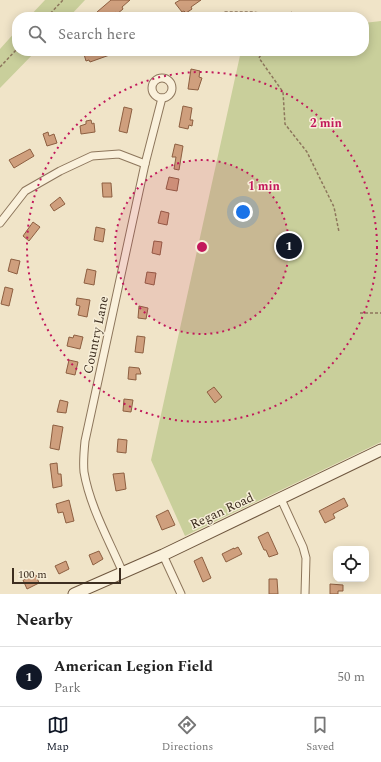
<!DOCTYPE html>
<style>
:root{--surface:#fff;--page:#f2f2f2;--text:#222;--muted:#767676;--line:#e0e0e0;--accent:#111827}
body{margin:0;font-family:Spectral,serif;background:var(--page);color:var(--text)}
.controls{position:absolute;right:12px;bottom:12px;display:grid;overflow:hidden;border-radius:8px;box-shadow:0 2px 10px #0003}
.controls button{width:36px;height:36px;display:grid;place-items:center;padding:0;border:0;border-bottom:1px solid var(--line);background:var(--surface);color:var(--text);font:20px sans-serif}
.scale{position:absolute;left:12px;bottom:10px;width:109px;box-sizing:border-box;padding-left:4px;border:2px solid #3d2e20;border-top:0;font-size:11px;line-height:14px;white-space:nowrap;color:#3d2e20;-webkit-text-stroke:3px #f7eed8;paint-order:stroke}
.you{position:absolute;left:243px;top:212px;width:14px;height:14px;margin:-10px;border:3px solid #fff;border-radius:50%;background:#1a73e8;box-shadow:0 0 0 6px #1a73e833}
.badge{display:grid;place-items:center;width:26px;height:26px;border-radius:50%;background:var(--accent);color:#fff;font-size:13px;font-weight:700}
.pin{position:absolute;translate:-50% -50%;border:2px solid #fff;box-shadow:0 1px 4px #0006}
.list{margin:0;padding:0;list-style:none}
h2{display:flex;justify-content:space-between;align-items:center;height:52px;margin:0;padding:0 16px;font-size:17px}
h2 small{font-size:13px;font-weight:400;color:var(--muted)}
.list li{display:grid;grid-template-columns:26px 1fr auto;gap:12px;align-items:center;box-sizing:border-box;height:60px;padding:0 16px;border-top:1px solid var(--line)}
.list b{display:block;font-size:15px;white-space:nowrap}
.list p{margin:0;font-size:13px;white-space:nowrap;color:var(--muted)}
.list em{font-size:13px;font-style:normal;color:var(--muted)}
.icon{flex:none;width:22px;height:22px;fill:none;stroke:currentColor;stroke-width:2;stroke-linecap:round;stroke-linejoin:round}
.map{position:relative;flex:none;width:381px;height:594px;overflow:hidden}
.search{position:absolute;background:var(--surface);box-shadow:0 2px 10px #0003;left:12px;right:12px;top:12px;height:44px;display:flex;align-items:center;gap:10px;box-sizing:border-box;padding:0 14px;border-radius:16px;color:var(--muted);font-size:15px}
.sheet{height:112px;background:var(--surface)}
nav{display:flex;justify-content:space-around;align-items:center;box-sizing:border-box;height:56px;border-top:1px solid var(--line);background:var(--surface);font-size:11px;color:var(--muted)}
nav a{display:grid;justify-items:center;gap:2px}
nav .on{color:var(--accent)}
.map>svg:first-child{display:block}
.green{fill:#c9cf9b}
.building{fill:#cf9f7d;stroke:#8d5f41}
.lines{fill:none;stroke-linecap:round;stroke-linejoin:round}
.street-casing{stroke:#8d765c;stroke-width:9}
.secondary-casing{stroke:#6f573f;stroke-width:13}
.path{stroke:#8d765c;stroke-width:1.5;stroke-dasharray:3 2;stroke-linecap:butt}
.street{stroke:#faf1dc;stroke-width:7}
.secondary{stroke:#faf1dc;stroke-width:11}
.ring{fill:none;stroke:#c2185b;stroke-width:2;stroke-dasharray:2 4}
.labels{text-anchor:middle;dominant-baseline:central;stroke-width:3;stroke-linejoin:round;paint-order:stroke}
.street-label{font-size:13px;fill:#3d2e20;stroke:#f7eed8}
.centre{fill:#c2185b;stroke:#f7eed8;stroke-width:2}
.ring-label{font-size:12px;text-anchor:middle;font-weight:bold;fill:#c2185b;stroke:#f7eed8;stroke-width:3;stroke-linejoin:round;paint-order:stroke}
</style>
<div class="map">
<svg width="381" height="594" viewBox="0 0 381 594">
<rect width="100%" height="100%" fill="#f0e4c8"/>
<!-- green -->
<g class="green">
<polygon points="45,0 85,0 69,17 29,17"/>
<polygon points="381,21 381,442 185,536 151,460 241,51 364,51 364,23"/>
<polygon points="17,30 17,51 36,51 0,88 0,49"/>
</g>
<!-- building -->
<g class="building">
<polygon points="111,0 130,0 122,7 123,9 117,14 116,12 110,17 101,17 97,12"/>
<polygon points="180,0 201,0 191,7 192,9 186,13 184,11 182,12 175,3"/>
<polygon points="83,51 118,51 118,52 90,62 89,60 86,61"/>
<polygon points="191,69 200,71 199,77 202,78 198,90 188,89"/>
<polygon points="183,106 192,108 190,120 193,120 192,126 189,125 188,129 179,127"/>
<polygon points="124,107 132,109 127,133 119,131"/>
<polygon points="91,120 92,124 94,123 95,132 81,134 80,126 86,124 86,121"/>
<polygon points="48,132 49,136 54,134 57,143 47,146 43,134"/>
<polygon points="175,144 183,146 179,170 174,169 176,157 172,157"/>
<polygon points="30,149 34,156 14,168 9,160"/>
<polygon points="169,177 179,179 177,191 166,189"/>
<polygon points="102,183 111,183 112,197 103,197"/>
<polygon points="60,197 65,204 54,211 50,205"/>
<polygon points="161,211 169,213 167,225 158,223"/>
<polygon points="33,222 40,227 29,241 23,236"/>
<polygon points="96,227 105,229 103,242 94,240"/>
<polygon points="154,241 162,242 160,255 152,253"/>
<polygon points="11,259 20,261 17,274 8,271"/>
<polygon points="87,269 96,271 94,285 84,283"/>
<polygon points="147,272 156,273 154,285 145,283"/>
<polygon points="5,287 13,289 9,306 1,304"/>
<polygon points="77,298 90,300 87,317 78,315 80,306 76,305"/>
<polygon points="139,306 148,308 146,319 138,318"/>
<polygon points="74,335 83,337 80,349 67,346 69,337 73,338"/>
<polygon points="137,336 145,337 143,353 135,352"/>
<polygon points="69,360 78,362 75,375 66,373"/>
<polygon points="129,367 139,368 141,374 136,374 136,380 128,379"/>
<polygon points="214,387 222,397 215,403 207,392"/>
<polygon points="124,399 133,400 131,412 123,411"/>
<polygon points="60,400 68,402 66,413 57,412"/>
<polygon points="53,425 63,427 59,450 50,448"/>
<polygon points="118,439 127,440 126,453 117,452"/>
<polygon points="57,463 58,474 61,474 62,486 53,488 50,464"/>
<polygon points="124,473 126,489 116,491 113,474"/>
<polygon points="344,498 348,506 333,514 335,518 325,523 319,511"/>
<polygon points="69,500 74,521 66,523 63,512 58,513 56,504"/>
<polygon points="168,510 175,525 162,530 156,516"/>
<polygon points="268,532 278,554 269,557 266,550 264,550 258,537"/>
<polygon points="238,547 242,554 226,562 222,554 234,548 234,549"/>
<polygon points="99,551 103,559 93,565 89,555"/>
<polygon points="202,557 211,578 203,582 194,561"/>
<polygon points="66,561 69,569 59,574 55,566"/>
<polygon points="36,575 39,583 27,589 23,580"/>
<polygon points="269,579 277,579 278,594 269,594"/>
<polygon points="330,584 343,585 343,591 338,591 338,594 330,594"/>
</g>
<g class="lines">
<!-- street casing -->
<g class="street-casing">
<g id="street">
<circle cx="162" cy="88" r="10"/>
<polyline points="0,223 25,191 60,171 92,156 119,154 145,164"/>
<polyline points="281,499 303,547 306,558 305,594"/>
<polyline points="163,555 181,594"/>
<path d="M123 573C109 540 90 507 84 472 83 462 84 451 85 441L145 164 162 98"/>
</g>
</g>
<!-- secondary casing -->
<g class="secondary-casing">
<polyline id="secondary" points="74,594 163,555 381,450"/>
</g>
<!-- path -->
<g class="path">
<polyline points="47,17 63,0"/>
<polyline points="216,17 225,12 254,12 276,17"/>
<polyline points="286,17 292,12"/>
<polyline points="263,51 259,58 283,92 285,124 307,152 334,207 339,232"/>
<polyline points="0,67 17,49"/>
<polyline points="360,313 381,313"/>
</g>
<!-- street -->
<use href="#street" class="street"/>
<!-- secondary -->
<use href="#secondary" class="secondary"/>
</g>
<!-- distance rings -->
<circle cx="202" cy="247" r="87" fill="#c2185b" fill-opacity=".12"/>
<g class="ring">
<circle cx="202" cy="247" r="87"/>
<circle cx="202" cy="247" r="175"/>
</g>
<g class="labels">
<!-- street labels -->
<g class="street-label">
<text transform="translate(96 335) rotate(-78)">Country Lane</text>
<text transform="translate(222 511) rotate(-25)">Regan Road</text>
</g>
</g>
<circle cx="202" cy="247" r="6" class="centre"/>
<g class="ring-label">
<text x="326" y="127">2 min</text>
<text x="264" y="190">1 min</text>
</g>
</svg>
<div class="controls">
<button><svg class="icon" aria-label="locate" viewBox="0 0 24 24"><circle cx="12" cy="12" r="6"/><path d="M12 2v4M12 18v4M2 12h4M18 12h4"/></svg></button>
</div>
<div class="scale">100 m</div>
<div class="you"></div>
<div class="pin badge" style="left:289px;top:246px">1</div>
<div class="search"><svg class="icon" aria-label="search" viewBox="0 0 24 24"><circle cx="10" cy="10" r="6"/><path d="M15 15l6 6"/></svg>Search here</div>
</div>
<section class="sheet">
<h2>Nearby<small></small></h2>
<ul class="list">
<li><span class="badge">1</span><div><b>American Legion Field</b><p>Park</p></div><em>50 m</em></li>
</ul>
</section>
<nav>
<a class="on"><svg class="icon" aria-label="map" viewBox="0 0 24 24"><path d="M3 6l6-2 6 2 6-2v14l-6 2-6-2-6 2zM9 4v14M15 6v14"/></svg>Map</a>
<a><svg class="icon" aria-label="directions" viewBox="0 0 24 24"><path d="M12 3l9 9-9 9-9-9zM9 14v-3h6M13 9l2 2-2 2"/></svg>Directions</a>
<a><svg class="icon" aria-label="saved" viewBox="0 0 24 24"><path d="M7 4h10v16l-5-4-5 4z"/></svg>Saved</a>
</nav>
